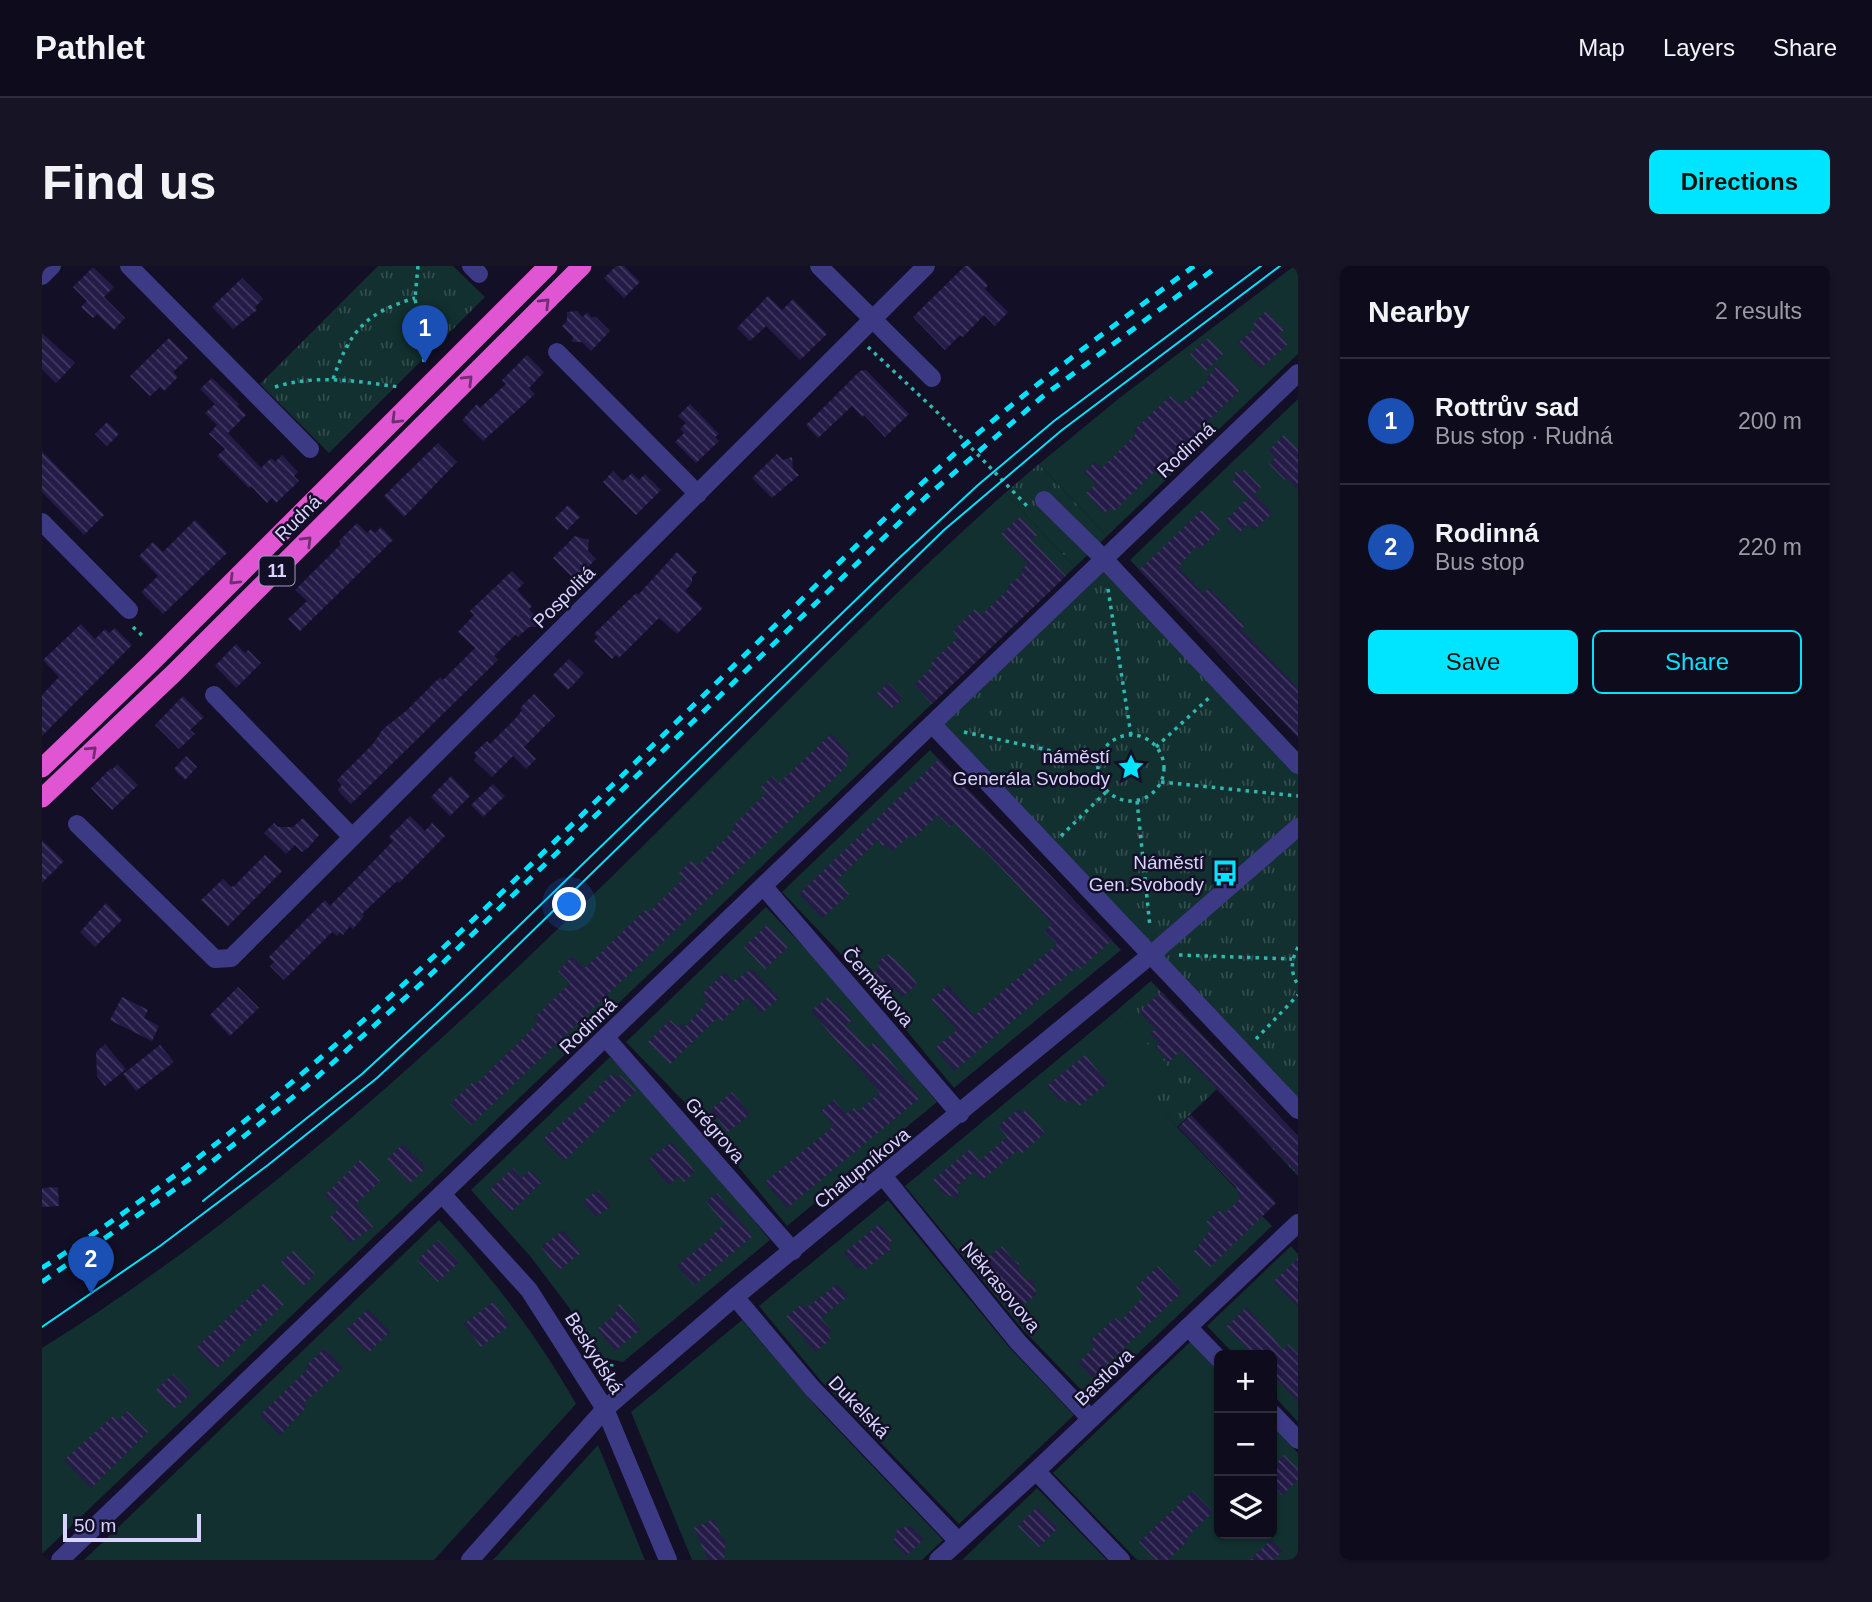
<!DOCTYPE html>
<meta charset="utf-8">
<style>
:root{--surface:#0e0b1c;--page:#171425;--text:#f1f3f6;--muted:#9b9ba3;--line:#2e2b3b;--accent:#00e5ff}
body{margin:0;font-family:Helvetica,sans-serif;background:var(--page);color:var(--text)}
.controls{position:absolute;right:21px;bottom:21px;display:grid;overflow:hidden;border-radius:10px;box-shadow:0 2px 5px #0004}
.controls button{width:63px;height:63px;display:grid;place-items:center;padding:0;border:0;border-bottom:2px solid var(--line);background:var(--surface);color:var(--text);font:35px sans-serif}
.scale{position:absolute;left:21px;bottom:18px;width:138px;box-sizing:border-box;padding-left:7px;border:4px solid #d9d4ff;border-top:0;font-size:19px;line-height:24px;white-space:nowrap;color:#d9d4ff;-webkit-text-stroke:5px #130f26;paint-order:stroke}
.you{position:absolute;left:528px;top:639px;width:24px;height:24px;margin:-18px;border:5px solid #fff;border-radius:50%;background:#1a73e8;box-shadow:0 0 0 10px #1a73e833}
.badge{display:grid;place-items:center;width:46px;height:46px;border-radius:50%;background:var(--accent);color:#fff;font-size:23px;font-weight:700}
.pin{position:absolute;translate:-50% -58px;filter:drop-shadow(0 2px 4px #0008)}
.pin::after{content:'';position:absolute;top:37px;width:24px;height:21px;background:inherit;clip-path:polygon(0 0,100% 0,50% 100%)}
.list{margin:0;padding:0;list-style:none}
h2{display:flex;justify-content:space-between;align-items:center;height:91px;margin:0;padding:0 28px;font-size:30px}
h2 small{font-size:23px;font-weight:400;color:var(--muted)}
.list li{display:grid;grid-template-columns:46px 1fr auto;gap:21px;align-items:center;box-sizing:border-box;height:126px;padding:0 28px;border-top:2px solid var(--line)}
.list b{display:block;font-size:26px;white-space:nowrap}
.list p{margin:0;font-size:23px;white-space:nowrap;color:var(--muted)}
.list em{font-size:23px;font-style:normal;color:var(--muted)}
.actions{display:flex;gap:14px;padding:21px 28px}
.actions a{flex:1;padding:16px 0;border:2px solid var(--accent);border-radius:10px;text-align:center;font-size:24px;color:var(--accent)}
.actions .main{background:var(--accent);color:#111}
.icon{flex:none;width:38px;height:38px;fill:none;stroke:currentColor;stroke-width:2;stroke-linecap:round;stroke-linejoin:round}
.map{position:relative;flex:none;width:1256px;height:1294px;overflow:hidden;border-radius:10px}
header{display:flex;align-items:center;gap:42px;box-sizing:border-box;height:98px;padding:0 35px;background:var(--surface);border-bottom:2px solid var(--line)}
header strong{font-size:33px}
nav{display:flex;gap:38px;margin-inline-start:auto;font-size:24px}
.intro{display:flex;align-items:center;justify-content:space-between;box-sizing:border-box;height:168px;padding:0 42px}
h1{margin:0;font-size:49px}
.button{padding:18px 32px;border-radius:10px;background:var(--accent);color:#111;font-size:24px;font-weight:700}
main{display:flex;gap:42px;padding:0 42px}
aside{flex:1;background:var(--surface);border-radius:10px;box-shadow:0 2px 5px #0004}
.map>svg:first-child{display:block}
.grass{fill:url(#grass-tufts)}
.garden{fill:#12302f}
.building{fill:url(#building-back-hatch)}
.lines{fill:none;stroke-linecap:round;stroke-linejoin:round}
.path{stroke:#2fb8b0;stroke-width:3.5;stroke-dasharray:3.5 5;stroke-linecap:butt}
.minor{stroke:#3d3a85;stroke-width:18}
.trunk{stroke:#e055d1;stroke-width:19}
.tram{stroke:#00e5ff;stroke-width:2}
.rail{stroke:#00e5ff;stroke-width:5;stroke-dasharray:10 9;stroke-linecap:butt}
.oneway{stroke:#6f2e73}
.labels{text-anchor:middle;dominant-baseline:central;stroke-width:5;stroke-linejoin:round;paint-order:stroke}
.shield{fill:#130f26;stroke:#9e99be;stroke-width:2}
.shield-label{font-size:18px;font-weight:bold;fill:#d9d4ff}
.street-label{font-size:19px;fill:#d9d4ff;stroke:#130f26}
.poi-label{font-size:19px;fill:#d9d4ff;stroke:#130f26;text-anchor:end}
</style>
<header>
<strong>Pathlet</strong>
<nav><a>Map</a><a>Layers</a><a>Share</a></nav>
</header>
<div class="intro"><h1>Find us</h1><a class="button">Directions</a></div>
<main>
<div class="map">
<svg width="1256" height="1294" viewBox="0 0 1256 1294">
<defs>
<pattern id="grass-tufts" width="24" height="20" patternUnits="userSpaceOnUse" patternTransform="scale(1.75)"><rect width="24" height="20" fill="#12302f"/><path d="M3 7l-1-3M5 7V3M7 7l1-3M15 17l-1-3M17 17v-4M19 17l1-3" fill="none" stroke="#344d4e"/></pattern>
<pattern id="building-back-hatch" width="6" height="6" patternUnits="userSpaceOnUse" patternTransform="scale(1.75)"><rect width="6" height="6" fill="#241b47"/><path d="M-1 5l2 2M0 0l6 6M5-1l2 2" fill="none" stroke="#433b63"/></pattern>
</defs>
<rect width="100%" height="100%" fill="#130f26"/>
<!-- grass -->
<g class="grass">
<polygon points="336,0 411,0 443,31 287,187 218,118"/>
<polygon points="997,198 1065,270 1033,301 963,227"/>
<polygon points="1061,292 1256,499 1256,844 891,459"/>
<polygon points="1109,715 1256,870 1256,910 1175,823 1135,861 1101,821 1124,798 1073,746"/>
</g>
<!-- garden -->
<g class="garden">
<polygon points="1252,0 1256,0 1256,88 1065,270 997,198 1080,130"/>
<polygon points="1256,133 1256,471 1088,294"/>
<path d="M963 227 1033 301 0 1288V1082C223 943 415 763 601 580 721 461 837 339 963 227Z"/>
<polygon points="888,484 1079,684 912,822 815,705 740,626"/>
<polygon points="724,641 798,719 895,836 745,960 649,843 584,776"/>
<polygon points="1073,746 1125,798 1102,821 1135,861 1230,960 1048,1133 981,1064 863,920"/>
<polygon points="568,791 632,857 728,974 581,1096 558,1091 526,1040 488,990 429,924"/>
<polygon points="846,934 967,1081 1032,1149 917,1258 779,1115 717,1040"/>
<path d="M397 954C450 1011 496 1070 534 1138L392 1294H42Z"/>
<polygon points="1249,980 1256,988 1256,1156 1230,1128 1230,1089 1193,1089 1165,1060"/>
<polygon points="700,1054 778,1145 901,1274 880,1294 650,1294 589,1146"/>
<polygon points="1149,1075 1177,1105 1177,1268 1230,1268 1230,1160 1256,1187 1256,1294 1095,1294 1011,1207"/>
<polygon points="556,1179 603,1294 451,1294"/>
<polygon points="995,1222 1065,1294 920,1294"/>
</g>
<!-- building -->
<g class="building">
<polygon points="574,0 582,0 598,16 582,32 562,12"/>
<polygon points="923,0 927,0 946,19 943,23 966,46 953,60 942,49 921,71 918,69 903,84 871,51"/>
<polygon points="51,1 72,21 62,31 83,52 72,64 55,48 51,52 39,41 45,35 31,21"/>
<polygon points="200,12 221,33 213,41 215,44 191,63 170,41"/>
<polygon points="726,30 740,44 751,33 785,68 758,94 724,60 708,75 695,62"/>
<polygon points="535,45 541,51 545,46 549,51 554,51 568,65 549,85 540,76 530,76 531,71 520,60 525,55 525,46"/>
<polygon points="1224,45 1242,64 1237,68 1246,78 1219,102 1196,77 1214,61 1211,58"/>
<polygon points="0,67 33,97 14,117 0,103"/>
<polygon points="127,72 146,92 131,106 136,111 122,125 118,121 108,130 88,110"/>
<polygon points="1166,72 1181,88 1164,105 1148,88"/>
<polygon points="485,89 502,106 487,122 493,128 441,175 420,154 435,138 438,142 464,118 460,114"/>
<polygon points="1175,100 1198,124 1072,245 1068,241 1062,248 1044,227 1054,218 1042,207 1053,196 1060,202 1094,168 1091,165 1128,130 1136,138 1147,133 1167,114 1165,112"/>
<polygon points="824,104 867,148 843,171 822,149 820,151 810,140 776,172 764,159 818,105"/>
<polygon points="170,112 197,138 195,140 204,149 186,167 219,202 229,192 233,196 240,189 256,206 252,210 257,215 234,237 230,232 225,237 209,220 207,222 175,190 183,183 167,168 175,159 163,147 173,138 158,123"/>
<polygon points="648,138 677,168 673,171 677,175 654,197 633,176 642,167 638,163 644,157 636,150"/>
<polygon points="65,156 77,168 65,180 53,168"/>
<polygon points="1242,169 1256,184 1256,224 1245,212 1243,214 1227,198 1233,192 1226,185"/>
<polygon points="396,177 415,196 362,251 342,230"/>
<polygon points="0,185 62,249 42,269 0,226"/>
<polygon points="735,188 741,194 750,191 751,203 757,209 730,232 710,212"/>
<polygon points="1202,204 1219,221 1212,228 1230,247 1212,264 1206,258 1197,267 1184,254 1206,232 1190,216 1193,213 1193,206 1199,207"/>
<polygon points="571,205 581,215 590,207 597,214 603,208 619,224 594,249 561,216"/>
<polygon points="526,239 538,251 525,264 513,252"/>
<polygon points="1160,244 1178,263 1158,283 1155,280 1136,301 1161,327 1167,322 1203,360 1199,363 1256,422 1256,471 1097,304"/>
<polygon points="978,251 995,269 989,274 1024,310 890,438 872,419 891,400 889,397 916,371 911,365 933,343 939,349 967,323 965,321 981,307 978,305 986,298 959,268"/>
<polygon points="153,254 185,287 121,348 99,326 116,310 97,290 111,276 121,286"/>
<polygon points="315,257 325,267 329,263 333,267 339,261 351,274 258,365 246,353 265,335 253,324 299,278 297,275"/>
<polygon points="533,270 547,274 546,285 554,293 533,314 511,292"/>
<polygon points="635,286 655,306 650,311 650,317 643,325 661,342 635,368 617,352 577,392 574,389 570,393 552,375 556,371 552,368 594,327 596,329"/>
<polygon points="470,305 482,317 475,324 490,340 487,343 493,350 494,361 487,361 476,371 474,368 452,390 456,394 309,538 298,527 296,523 300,519 295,514 331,478 341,463 364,445 398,411 401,414 433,382 416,366 432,349 428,345"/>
<polygon points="39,358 53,373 63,363 67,367 73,362 90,379 0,470 0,429 17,411 1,394"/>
<polygon points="194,378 203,387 206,384 219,397 194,422 173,400"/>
<polygon points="527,393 542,407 526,424 511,409"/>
<polygon points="847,417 861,432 849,443 834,428"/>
<polygon points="492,428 513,450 482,481 494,493 484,503 471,490 450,511 432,494 435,490 432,487 445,475 448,478 473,453 480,444 478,442"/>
<polygon points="141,430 162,451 148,464 153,468 137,483 113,459"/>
<polygon points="789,468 808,488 803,493 805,500 429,859 408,838 431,816 434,818 480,773 496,756 492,752 528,717 516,705 531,690 543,702 604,643 607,646 642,612 637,607 649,595 655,600 692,564 690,561 724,527 719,521 730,510 737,517"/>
<polygon points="144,490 155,501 143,514 132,503"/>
<polygon points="897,493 1070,674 1038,703 1036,700 912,805 893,782 915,764 889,734 906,719 932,750 1015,678 1002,665 1010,658 999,646 1000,645 939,581 937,583 912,557 908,561 896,549 872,572 868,569 851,585 843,578 839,582 837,573 795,614 807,628 780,652 757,628"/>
<polygon points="75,498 96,519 70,544 49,522 69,502 70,504"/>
<polygon points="409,510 428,530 408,550 389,531"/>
<polygon points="451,518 463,530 441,551 429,539"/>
<polygon points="368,550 383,565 390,557 403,570 357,617 355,615 320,648 322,650 311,663 308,660 301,669 298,666 295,670 290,666 242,714 228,700 232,696 227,691 283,634 288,640 351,575 347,571"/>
<polygon points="261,552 277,569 267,581 260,586 253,579 244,588 222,567 232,557 236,561 251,561"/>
<polygon points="0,574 22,595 0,617"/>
<polygon points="223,589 240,605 186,660 159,634 181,613 189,621 192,620"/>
<polygon points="64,637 80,654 53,681 38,666"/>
<polygon points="725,659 746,681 723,703 702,681"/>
<polygon points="846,688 866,705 875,718 860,731 852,722 848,725 831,707 838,701 835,697"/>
<polygon points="710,703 737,732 720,747 705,731 680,755 676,751 628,798 606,776 628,754 636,761 639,758 643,761 666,735 660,728 683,706 691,715"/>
<polygon points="196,721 217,742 188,770 168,749"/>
<polygon points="1119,726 1256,870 1256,908 1138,785 1127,796 1114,781 1118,778 1108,768 1113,763 1097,746"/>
<polygon points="80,731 106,744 102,752 117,760 110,775 68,754"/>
<polygon points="786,731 792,739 795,737 810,754 804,759 825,782 833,776 878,832 745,942 723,916 792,860 779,845 792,834 804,848 812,842 815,846 838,827 769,745"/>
<polygon points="63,778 84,803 63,820 55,810 54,786"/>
<polygon points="118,779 132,796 94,825 81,808"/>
<polygon points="1043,789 1066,817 1037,840 1033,836 1017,834 1005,820"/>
<polygon points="571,807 576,812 578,809 594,825 522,895 501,873 545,835 544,833"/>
<polygon points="690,826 708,848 686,866 668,844"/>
<polygon points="977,843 981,847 984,844 1003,867 979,888 976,884 940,914 932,906 915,920 917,932 902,928 891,914 928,883 937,895 965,871 956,860"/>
<polygon points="1149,849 1234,937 1168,1001 1152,985 1170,962 1164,956 1178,944 1182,948 1198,933 1194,921 1136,861"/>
<polygon points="630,876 653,906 642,916 637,910 626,919 606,894"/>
<polygon points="361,878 384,902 368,917 345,893"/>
<polygon points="318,894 338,915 314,938 331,961 308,977 288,951 297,943 283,929"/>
<polygon points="471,902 480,912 488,904 500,916 469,946 448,924"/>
<polygon points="16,921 17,940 0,941 0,922"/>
<polygon points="556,924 569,940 554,951 541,935"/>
<polygon points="675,927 711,970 652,1019 635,1000 673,969 672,967 683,958 664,936"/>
<polygon points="837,958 851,974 846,978 850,982 823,1004 820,1000 816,1003 802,987"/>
<polygon points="521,964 539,987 517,1004 499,981"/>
<polygon points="396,974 417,996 396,1016 375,994"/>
<polygon points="960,980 971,994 977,997 977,1005 983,1012 992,1015 994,1029 980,1040 942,994"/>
<polygon points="251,985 273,1008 261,1020 239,996"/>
<polygon points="1256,992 1256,1041 1231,1016"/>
<polygon points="1116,1000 1140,1026 1051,1112 1036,1097 1053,1080 1047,1076 1073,1052 1078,1056 1098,1034 1102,1030 1094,1021"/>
<polygon points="222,1017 242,1038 174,1103 155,1083 156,1080"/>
<polygon points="795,1018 806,1030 779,1052 790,1065 785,1068 789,1073 773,1086 744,1051 760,1038 764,1042"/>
<polygon points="451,1036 468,1059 439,1081 422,1058"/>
<polygon points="577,1037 599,1063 573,1085 555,1063 573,1049"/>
<polygon points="1205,1041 1241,1084 1246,1078 1256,1088 1256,1136 1230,1108 1230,1089 1212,1089 1184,1061"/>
<polygon points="326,1043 348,1066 326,1087 304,1064"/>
<polygon points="283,1082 301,1102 262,1137 265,1141 238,1169 218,1149 266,1103 264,1100"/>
<polygon points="131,1108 149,1127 132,1143 114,1124"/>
<polygon points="85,1145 106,1166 49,1222 22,1194 71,1150 75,1155"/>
<polygon points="1242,1189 1256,1203 1256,1214 1240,1229 1230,1218 1230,1201"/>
<polygon points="1151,1225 1171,1246 1149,1267 1145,1272 1147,1274 1126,1294 1114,1294 1097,1276"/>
<polygon points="995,1241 1016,1262 997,1281 976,1260"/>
<polygon points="672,1253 680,1271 684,1274 682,1294 666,1294 652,1262"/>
<polygon points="869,1260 882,1273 864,1290 850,1275 854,1271 855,1263"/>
<polygon points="1229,1274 1241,1285 1231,1294 1208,1294"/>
</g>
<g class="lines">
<!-- path -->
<g class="path">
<polyline points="376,0 373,32 382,96"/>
<polyline points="826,81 893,144 986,241"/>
<path d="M291 113C308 65 323 47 373 32"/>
<path d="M233 121C274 108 314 115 357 121"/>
<polyline points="1066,323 1089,469"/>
<polyline points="91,361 103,372"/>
<polyline points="922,466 1057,495"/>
<circle cx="1089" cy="502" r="33"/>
<polyline points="1114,481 1169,430"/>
<polyline points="1119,516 1256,530"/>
<polyline points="1095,535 1108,661"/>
<polyline points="1019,570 1065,525"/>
<path d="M1256 681C1249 694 1248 706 1256 719"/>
<polyline points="1137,689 1250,693"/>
<polyline points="1214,773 1256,729"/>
<polyline points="566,1117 570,1098"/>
</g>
<!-- minor -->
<g class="minor">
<polyline points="87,0 268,183"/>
<polyline points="429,0 437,8"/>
<polyline points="777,0 890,112"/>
<polyline points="0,10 10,0"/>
<polyline points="515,86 656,228"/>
<polyline points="1002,234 1061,292 1256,499"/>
<polyline points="0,256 87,344"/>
<polyline points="172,429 310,571"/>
<polyline points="891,459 1256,844"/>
<polyline points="35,558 173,693 189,692 884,0"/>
<polyline points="722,621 918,848"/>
<polyline points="564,772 751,985"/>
<polyline points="842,911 976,1076 1049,1153"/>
<polyline points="400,928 487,1024 563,1143 626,1294"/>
<polyline points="693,1031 770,1122 916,1275"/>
<polyline points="1146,1061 1177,1093"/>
<polyline points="1230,1147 1256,1174"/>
<polyline points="994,1205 1079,1294"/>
<polyline points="18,1294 1256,107"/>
<polyline points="428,1294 563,1143 693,1031 1110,688 1256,561"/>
<polyline points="896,1294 994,1205 1256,957"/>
</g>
<!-- trunk -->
<g class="trunk">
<polyline points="0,502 109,397 506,0"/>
<polyline points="0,532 132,407 540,0"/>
</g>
<!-- tram -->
<g class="tram">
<polyline points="161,935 320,808 394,740 855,294 936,219 1012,155 1219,0"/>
<polyline points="0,1061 118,980 226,899 335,812 429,725 902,264 1020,164 1238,0"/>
</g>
<!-- rail -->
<g class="rail">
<path d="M0 1002C279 823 507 578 744 349 806 288 868 226 934 169 1004 109 1078 55 1152 0"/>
<polyline points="0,1016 156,907 266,819 382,715 884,231 1000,131 1176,0"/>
</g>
</g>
<!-- one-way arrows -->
<defs><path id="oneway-chevron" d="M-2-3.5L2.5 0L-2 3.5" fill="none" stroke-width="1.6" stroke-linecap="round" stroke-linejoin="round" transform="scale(1.75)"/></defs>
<g class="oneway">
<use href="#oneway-chevron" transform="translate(503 37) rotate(-45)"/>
<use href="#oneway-chevron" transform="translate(426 114) rotate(-45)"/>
<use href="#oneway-chevron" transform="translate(354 153) rotate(135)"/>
<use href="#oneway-chevron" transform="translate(265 275) rotate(-45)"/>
<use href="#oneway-chevron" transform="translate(192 314) rotate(135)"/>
<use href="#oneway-chevron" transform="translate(50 485) rotate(-43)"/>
</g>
<!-- icons -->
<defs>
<g id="sight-bare" transform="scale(2.1)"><path d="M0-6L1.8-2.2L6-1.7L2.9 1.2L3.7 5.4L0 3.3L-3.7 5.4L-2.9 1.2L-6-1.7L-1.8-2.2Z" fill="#00e5ff" stroke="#130f26" stroke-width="2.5" paint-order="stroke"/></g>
<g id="bus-bare" transform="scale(2.1)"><path d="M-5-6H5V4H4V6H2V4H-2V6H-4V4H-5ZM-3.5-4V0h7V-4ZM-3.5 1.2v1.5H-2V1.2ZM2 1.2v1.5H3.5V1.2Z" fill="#00e5ff" stroke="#130f26" stroke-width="2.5" paint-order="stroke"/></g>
</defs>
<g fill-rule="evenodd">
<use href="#sight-bare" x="1089" y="501"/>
<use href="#bus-bare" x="1183" y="607"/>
</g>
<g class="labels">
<!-- shield labels -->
<rect class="shield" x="217.5" y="290.5" width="35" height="29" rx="5"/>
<g class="shield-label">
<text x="235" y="305">11</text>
</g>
<!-- street labels -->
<g class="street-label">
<text transform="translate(1144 184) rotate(-43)">Rodinná</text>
<text transform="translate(256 252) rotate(-45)">Rudná</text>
<text transform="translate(522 331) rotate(-45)">Pospolitá</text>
<text transform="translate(836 721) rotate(49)">Čermákova</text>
<text transform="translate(546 760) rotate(-44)">Rodinná</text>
<text transform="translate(673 864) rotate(49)">Grégrova</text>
<text transform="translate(820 902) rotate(-39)">Chalupníkova</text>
<text transform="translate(959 1021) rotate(50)">Někrasovova</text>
<text transform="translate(552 1087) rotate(58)">Beskydská</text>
<text transform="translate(1062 1111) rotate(-44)">Bastlova</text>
<text transform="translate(817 1141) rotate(46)">Dukelská</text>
</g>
<!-- poi labels -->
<g class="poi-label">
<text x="1068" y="490">náměstí<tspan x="1068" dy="22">Generála Svobody</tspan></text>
<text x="1162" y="596">Náměstí<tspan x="1162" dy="22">Gen.Svobody</tspan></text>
</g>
</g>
</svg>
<div class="controls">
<button>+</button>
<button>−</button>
<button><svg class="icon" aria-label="layers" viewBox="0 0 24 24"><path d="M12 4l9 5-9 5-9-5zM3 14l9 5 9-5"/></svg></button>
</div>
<div class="scale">50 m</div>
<div class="you"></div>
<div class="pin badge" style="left:383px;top:97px;background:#1a4fb4">1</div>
<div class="pin badge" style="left:49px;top:1028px;background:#1a4fb4">2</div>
</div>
<aside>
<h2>Nearby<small>2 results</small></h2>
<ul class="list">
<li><span class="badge" style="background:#1a4fb4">1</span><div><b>Rottrův sad</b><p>Bus stop · Rudná</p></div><em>200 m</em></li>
<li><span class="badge" style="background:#1a4fb4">2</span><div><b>Rodinná</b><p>Bus stop</p></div><em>220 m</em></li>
</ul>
<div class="actions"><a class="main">Save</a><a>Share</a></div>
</aside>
</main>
